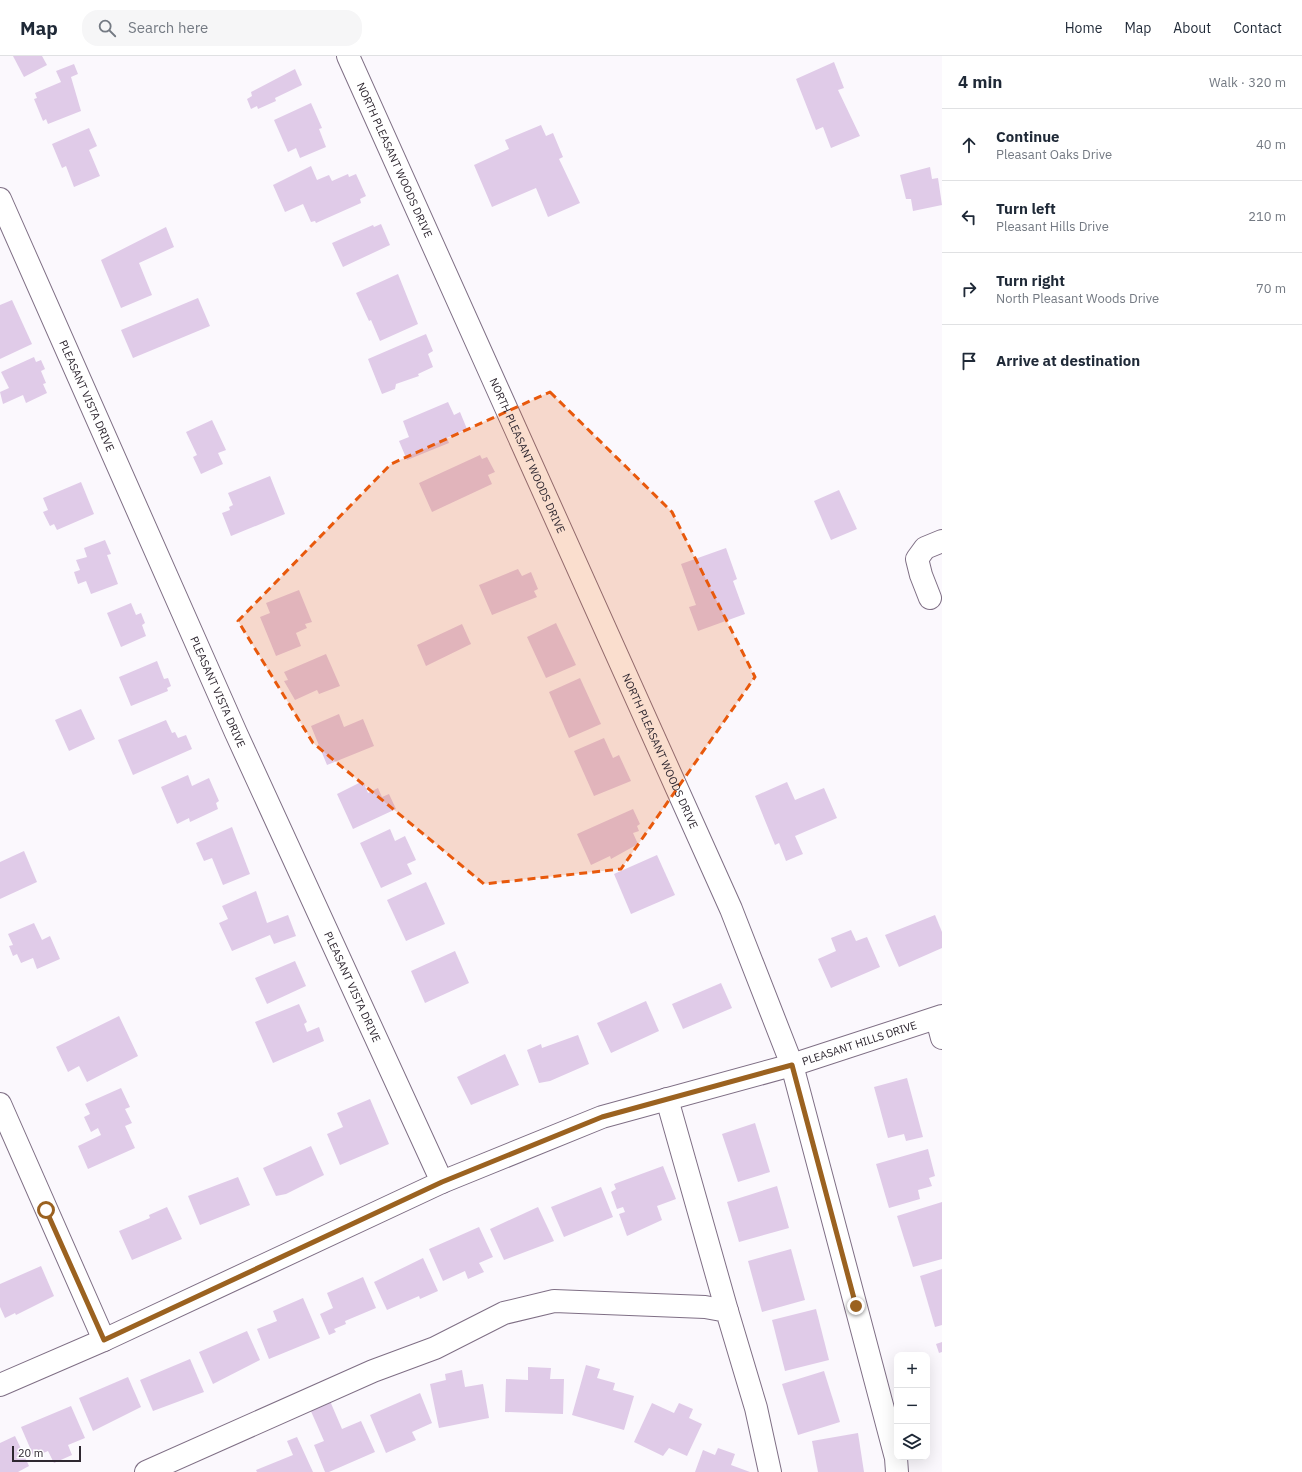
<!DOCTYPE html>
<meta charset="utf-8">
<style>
:root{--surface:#fff;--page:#f6f6f7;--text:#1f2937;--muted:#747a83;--line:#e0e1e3}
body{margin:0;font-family:"IBM Plex Sans",sans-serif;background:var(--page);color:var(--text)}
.controls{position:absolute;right:12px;bottom:12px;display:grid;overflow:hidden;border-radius:8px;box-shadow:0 4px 16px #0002}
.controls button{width:36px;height:36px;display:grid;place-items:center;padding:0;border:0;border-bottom:1px solid var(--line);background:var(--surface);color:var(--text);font:20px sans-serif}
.scale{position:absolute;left:12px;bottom:10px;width:69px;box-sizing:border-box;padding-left:4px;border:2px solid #2e2730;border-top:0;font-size:11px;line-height:14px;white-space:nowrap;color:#2e2730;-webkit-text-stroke:3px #fff;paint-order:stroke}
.stop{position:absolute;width:12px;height:12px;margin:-9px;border:3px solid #9b6220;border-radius:50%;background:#fff}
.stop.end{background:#9b6220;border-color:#fff;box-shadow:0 1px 4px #0008}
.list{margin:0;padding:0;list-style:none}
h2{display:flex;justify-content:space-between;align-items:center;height:52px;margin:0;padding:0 16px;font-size:17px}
h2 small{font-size:13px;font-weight:400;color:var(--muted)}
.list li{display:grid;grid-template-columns:26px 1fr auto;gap:12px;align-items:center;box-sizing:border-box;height:72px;padding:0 16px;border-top:1px solid var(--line)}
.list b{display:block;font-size:15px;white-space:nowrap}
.list p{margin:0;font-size:13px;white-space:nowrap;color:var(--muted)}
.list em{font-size:13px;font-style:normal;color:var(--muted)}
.icon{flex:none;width:22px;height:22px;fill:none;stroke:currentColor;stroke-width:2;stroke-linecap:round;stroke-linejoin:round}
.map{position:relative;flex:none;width:942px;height:1416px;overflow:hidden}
header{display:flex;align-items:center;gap:24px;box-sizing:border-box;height:56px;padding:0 20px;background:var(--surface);border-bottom:1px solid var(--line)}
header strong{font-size:19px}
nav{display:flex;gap:22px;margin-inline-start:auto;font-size:14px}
.search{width:280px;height:36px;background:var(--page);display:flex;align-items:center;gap:10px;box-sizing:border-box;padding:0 14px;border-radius:16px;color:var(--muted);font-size:15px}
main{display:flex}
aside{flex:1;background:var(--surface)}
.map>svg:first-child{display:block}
.building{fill:#e0cbe8}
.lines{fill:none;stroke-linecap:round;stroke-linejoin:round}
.minor-casing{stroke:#7f6f85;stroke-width:24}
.minor{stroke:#fff;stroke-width:22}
.route{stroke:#9b6220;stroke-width:5}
.marked{fill:#e8590c;fill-opacity:0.2;stroke:#e8590c;stroke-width:3;stroke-dasharray:8 5;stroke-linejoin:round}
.labels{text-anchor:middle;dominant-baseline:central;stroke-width:3;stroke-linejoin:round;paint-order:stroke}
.street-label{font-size:11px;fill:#2e2730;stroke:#fff}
</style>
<header>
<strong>Map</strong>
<div class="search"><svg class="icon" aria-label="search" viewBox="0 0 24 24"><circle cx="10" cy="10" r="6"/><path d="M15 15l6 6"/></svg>Search here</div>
<nav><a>Home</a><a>Map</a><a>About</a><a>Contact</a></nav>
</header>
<main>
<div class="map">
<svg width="942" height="1416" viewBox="0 0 942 1416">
<rect width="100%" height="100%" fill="#fbf8fd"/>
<!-- building -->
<g class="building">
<polygon points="13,0 42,0 47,9 24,21"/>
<polygon points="834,6 844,32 838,34 860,80 831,92 823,71 816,74 796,23"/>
<polygon points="74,8 78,18 71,21 81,55 48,68 46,63 43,65 34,43 37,42 35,37 61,26 56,15"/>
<polygon points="295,13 302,29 275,42 276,45 258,53 257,50 251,53 247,43 252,40 251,36"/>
<polygon points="311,47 322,72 319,73 326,91 300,102 296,92 288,96 274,64"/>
<polygon points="541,69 546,80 553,77 563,101 559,103 580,147 548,161 536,132 492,151 474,109 509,93 505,84"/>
<polygon points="89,72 97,90 89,94 100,120 74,131 66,110 62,112 52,88"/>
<polygon points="311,110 317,124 329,119 332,125 348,118 349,121 356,118 366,140 360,143 361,147 316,167 315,165 311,166 303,148 285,156 273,129"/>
<polygon points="930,111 932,123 938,122 942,149 913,155 911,143 906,143 900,119"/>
<polygon points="381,168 390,189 343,211 332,187 373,169 374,171"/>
<polygon points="166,171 174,191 139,207 152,239 121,252 101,204"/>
<polygon points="398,218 418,268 380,285 371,264 369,265 356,237"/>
<polygon points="198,242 210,270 133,302 121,274"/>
<polygon points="12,244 32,288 0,303 0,249"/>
<polygon points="426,278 433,295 428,298 433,311 418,318 419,320 396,328 395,333 382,338 368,303"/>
<polygon points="34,301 36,306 41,304 45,313 41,315 46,327 43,328 47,337 26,347 23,339 3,348 0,336 9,332 1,316"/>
<polygon points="448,346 454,359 460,356 467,373 447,382 449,387 407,404 399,385 409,381 403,365"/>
<polygon points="212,364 226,394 218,397 223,408 201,418 193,401 197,399 186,376"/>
<polygon points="480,399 482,403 487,401 495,416 488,419 492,428 432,456 419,427"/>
<polygon points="270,420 285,458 231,480 222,457 230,454 229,451 233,449 228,437"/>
<polygon points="81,426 94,458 57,474 54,468 50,470 43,456 48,454 43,442"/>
<polygon points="839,434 857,473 831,484 814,445"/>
<polygon points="105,484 111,498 107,499 118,528 91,538 86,525 78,528 74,516 80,514 76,504 87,501 84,492"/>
<polygon points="726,492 737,523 733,525 745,558 698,575 689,551 696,549 681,508"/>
<polygon points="518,513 522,520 531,516 538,533 534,535 537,541 492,559 479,529"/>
<polygon points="299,534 312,566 305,568 307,572 296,577 301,590 276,600 260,561 270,557 266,547"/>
<polygon points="131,547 136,559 141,557 145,567 142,569 146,580 121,591 107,557"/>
<polygon points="556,567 576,609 546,622 527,581"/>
<polygon points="462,568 471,588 426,610 417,589"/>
<polygon points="326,598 340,630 319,638 317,634 295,644 284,625 288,624 284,616"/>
<polygon points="157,605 164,623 168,622 171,630 167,632 168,635 131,650 119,621"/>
<polygon points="580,622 601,668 569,682 549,636"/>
<polygon points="81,653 95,683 69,695 55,664"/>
<polygon points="339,658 344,671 363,663 374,690 327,709 311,670"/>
<polygon points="166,664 172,677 175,676 178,682 186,679 192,693 133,719 118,684"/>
<polygon points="604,682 613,702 619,699 631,725 594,740 574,695"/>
<polygon points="188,719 192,730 209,722 219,745 216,747 218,753 190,766 189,762 177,768 161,731"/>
<polygon points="363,725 368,737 378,732 382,741 389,738 396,753 353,773 337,738"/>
<polygon points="787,726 795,744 824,732 837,762 795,780 803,798 786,805 779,787 775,789 755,740"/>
<polygon points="633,753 640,768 637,770 639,775 633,777 638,788 611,803 610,800 591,809 577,778"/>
<polygon points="232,771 250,818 223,829 212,802 204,805 196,787"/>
<polygon points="390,773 395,785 405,780 416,804 407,808 412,818 381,832 360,787"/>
<polygon points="24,795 37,826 0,843 0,806"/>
<polygon points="657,799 675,839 631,858 614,818"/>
<polygon points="426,826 445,868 406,885 387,844"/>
<polygon points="256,835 267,867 288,859 296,880 274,888 270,879 232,895 219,867 228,863 222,850"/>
<polygon points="935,859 942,876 942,892 899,911 885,879"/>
<polygon points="34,867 42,884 50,880 60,903 37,913 33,902 21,907 17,898 13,900 9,890 13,889 8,878"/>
<polygon points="851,874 856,885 867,881 880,911 831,932 818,903 836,895 831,882"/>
<polygon points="455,895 469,927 425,947 411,915"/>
<polygon points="295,905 306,930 267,948 255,922"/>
<polygon points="721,927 732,952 683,973 672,948"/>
<polygon points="646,945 659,975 611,997 597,967"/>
<polygon points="299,948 307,966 304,968 307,976 319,971 324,985 273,1007 255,966"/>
<polygon points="119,960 138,1000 87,1026 79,1010 68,1016 56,991"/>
<polygon points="578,979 589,1008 550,1025 539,1027 527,994 541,988 542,992"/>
<polygon points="505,998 519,1029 471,1049 457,1021"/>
<polygon points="907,1022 923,1081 906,1085 904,1078 888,1082 874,1031"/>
<polygon points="121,1032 130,1051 125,1053 132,1067 125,1070 135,1092 88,1113 78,1090 101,1079 98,1072 91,1076 84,1061 90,1058 85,1048"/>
<polygon points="370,1043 389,1088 340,1109 327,1078 343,1071 337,1057"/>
<polygon points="755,1067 770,1116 738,1126 722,1078"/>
<polygon points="311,1090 324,1119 286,1138 276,1140 263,1112"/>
<polygon points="928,1093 935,1120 929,1122 932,1130 918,1134 920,1143 889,1152 876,1108"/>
<polygon points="663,1110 676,1143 657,1150 662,1164 627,1180 619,1158 625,1156 623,1151 617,1153 611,1136 616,1133 614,1128"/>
<polygon points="238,1121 250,1149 200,1169 188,1140"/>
<polygon points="777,1130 789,1172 739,1186 727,1146"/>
<polygon points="601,1131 613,1161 564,1181 551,1151"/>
<polygon points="942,1146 942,1203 913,1211 897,1160"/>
<polygon points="167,1151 182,1183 132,1204 119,1175 150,1162 149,1159"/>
<polygon points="538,1151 554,1185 504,1204 490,1173"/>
<polygon points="479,1171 493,1201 479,1207 484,1216 468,1223 465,1215 443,1225 429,1193"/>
<polygon points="791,1193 805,1244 762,1256 748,1205"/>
<polygon points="423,1202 438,1235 420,1243 419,1240 387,1254 374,1226"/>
<polygon points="41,1210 54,1240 16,1259 15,1257 5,1262 0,1251 0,1228"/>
<polygon points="942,1213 942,1269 935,1271 920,1220"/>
<polygon points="363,1221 376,1252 345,1265 346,1268 334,1273 336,1276 329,1279 320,1258 333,1252 327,1237"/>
<polygon points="303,1242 320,1282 269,1303 257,1273 277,1265 273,1255"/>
<polygon points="816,1253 829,1304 785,1315 772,1264"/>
<polygon points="247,1275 260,1304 213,1328 199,1296"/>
<polygon points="942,1286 942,1296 939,1297 936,1288"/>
<polygon points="190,1303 204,1336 153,1355 140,1324"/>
<polygon points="586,1309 600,1313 597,1322 615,1327 613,1334 634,1340 624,1374 572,1359"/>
<polygon points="528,1311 551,1312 550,1323 564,1323 563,1358 505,1356 506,1323 528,1324"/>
<polygon points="462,1314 465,1331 483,1328 489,1362 439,1372 430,1328 446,1324 445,1318"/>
<polygon points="824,1315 840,1366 798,1379 782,1328"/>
<polygon points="128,1321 141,1351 93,1375 79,1342"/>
<polygon points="420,1337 432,1367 412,1376 416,1384 386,1397 370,1359"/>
<polygon points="330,1345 342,1373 361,1365 375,1396 329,1416 325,1416 314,1389 324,1385 310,1353"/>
<polygon points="652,1347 674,1357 679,1347 693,1353 689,1362 702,1368 687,1400 669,1392 663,1400 634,1386"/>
<polygon points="71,1350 85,1382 68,1389 72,1399 54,1407 48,1395 34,1401 21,1371"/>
<polygon points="858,1377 864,1416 818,1416 812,1385"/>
<polygon points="15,1380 29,1410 18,1416 0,1416 0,1387"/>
<polygon points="297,1381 313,1416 257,1416 256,1414 293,1399 287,1385"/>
<polygon points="718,1392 735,1398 731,1409 750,1416 695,1416 703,1394 715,1399"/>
</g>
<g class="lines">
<!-- minor casing -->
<g class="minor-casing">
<g id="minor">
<path id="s1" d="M348 0 731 853 792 1009 896 1402 897 1416"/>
<path id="s2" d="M0 143 236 677 442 1126"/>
<polyline points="930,542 921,519 917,503 925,492 942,485"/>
<polyline points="937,963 942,982"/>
<polyline points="667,1043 727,1255"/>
<polyline points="0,1048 104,1284"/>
<path id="s3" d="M0 1329 104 1284 442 1126 602 1061 792 1009 942 960"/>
<polyline points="146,1416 373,1315 435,1292 504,1257 554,1245 705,1251 727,1255 756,1352 770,1416"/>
</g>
</g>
<!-- minor -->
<use href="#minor" class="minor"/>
</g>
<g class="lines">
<!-- route -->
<polyline class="route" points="46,1154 104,1284 442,1126 602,1061 792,1009 856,1250"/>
</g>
<!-- marked area -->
<path class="marked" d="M550 336 672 456 755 621 621 813 484 828 313 687 238 565 391 408Z"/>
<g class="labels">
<!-- street labels -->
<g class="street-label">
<text stroke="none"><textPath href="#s1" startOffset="114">NORTH PLEASANT WOODS DRIVE</textPath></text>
<text stroke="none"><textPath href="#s2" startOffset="215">PLEASANT VISTA DRIVE</textPath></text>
<text stroke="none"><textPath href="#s1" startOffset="438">NORTH PLEASANT WOODS DRIVE</textPath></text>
<text stroke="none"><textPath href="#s2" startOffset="539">PLEASANT VISTA DRIVE</textPath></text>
<text stroke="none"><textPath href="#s1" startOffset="762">NORTH PLEASANT WOODS DRIVE</textPath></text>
<text stroke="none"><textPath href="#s2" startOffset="863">PLEASANT VISTA DRIVE</textPath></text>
<text stroke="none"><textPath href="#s3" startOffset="927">PLEASANT HILLS DRIVE</textPath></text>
</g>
</g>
</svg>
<div class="controls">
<button>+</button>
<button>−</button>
<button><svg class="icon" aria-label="layers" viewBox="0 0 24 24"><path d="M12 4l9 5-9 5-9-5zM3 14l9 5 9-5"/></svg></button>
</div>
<div class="scale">20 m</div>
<div class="stop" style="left:46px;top:1154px"></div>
<div class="stop end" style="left:856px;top:1250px"></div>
</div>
<aside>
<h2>4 min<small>Walk · 320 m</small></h2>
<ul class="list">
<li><svg class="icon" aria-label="ahead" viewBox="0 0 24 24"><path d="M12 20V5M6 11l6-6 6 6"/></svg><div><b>Continue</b><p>Pleasant Oaks Drive</p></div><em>40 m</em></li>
<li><svg class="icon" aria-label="left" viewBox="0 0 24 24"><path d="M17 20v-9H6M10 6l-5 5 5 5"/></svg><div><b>Turn left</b><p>Pleasant Hills Drive</p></div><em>210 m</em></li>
<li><svg class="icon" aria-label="right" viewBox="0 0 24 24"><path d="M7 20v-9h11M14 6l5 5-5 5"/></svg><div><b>Turn right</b><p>North Pleasant Woods Drive</p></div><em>70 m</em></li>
<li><svg class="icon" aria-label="arrive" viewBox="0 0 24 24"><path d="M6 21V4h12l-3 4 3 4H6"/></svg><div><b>Arrive at destination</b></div></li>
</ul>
</aside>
</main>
